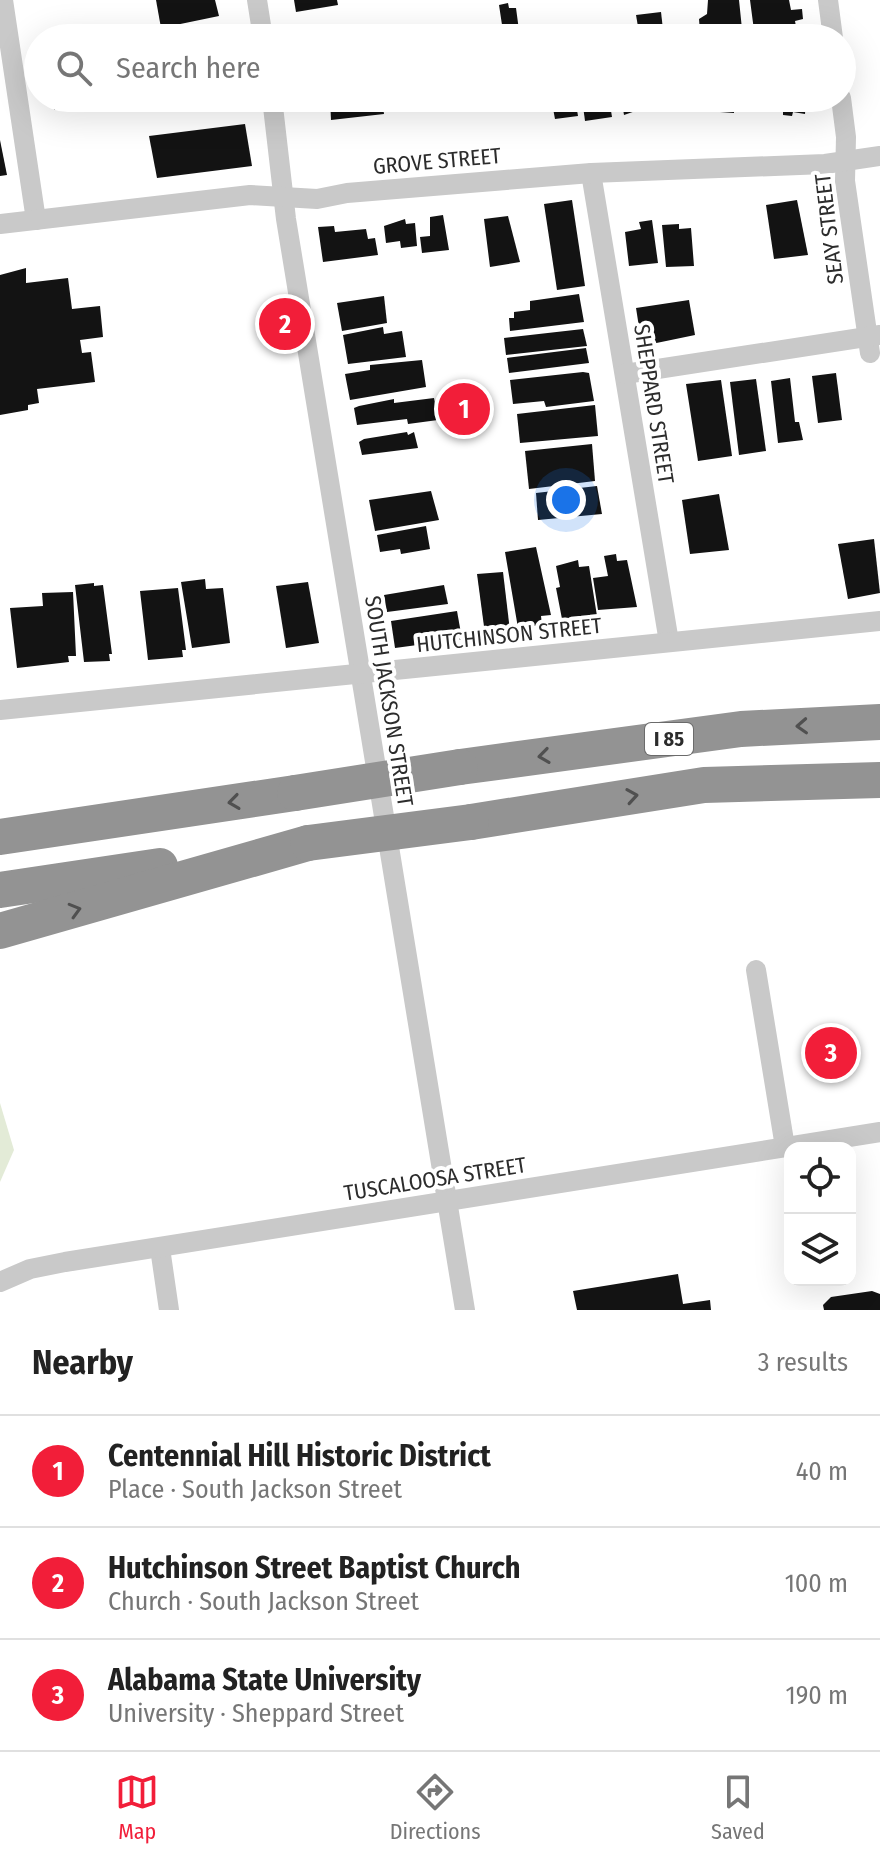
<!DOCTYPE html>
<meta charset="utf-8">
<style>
:root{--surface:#fff;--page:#f6f6f6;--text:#222;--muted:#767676;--line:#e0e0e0;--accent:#f21e39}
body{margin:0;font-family:"Fira Sans Condensed",sans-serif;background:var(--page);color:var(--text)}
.controls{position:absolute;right:24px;bottom:24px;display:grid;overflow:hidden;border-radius:16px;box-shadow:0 8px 32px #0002}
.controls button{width:72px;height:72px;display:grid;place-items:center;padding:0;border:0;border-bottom:2px solid var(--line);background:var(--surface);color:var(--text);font:40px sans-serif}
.you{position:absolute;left:566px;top:500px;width:28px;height:28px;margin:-20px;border:6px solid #fff;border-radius:50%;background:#1a73e8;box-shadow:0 0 0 12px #1a73e833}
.badge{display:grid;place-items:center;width:52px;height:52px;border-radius:50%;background:var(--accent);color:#fff;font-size:26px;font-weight:700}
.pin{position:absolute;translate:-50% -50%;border:4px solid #fff;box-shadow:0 2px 8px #0006}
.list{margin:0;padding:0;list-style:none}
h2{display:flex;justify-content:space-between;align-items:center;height:104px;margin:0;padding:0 32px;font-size:34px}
h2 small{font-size:26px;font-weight:400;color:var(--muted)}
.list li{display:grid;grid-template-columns:52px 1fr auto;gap:24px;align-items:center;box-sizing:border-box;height:112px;padding:0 32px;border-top:2px solid var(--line)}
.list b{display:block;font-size:30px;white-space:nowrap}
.list p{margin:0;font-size:26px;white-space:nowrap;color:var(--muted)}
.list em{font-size:26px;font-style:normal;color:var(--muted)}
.icon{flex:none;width:44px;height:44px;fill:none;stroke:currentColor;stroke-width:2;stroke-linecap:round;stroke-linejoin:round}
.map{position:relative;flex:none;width:880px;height:1310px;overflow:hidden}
.search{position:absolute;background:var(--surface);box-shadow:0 8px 32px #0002;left:24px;right:24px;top:24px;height:88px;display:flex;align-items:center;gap:20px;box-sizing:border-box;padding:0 28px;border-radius:44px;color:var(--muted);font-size:30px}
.sheet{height:440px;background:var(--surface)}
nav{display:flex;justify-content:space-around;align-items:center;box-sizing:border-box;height:112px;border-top:2px solid var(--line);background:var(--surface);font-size:22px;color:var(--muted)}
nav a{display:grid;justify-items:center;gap:4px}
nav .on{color:var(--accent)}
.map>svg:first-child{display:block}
.green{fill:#e3ebd7}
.building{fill:#131313}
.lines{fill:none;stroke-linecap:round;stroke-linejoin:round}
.minor{stroke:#c9c9c9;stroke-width:20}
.motorway{stroke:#939393;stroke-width:36}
.motorway-bridge{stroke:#939393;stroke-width:36}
.oneway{stroke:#505050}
.labels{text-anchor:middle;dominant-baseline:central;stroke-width:8;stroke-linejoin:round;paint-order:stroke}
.shield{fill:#fff;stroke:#6b6b6b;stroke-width:2}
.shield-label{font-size:20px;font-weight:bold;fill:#2c2c2c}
.street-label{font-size:22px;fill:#2c2c2c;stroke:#fff}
</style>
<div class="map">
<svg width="880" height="1310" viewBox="0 0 880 1310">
<rect width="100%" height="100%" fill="#fff"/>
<!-- green -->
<polygon class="green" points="0,1103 14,1150 0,1182"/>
<!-- building -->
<g class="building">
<polygon points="156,0 215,0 219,16 161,28"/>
<polygon points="294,0 337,0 338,5 296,12"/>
<polygon points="708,0 739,0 742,29 700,32 699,19 707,14"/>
<polygon points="750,0 789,0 791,10 802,9 803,19 795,21 797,32 777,38 755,38"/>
<polygon points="508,3 509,8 516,8 520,38 504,38 499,5"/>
<polygon points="661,12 664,38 640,38 636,15"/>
<polygon points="218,30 219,38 160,38 160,36"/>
<polygon points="53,98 112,98 112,104 54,110"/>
<polygon points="330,98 382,98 384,114 331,120"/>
<polygon points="551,98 575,98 578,116 555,119"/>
<polygon points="582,98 609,98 612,117 585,121"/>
<polygon points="615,98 645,98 647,107 624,115 623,109 617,111"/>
<polygon points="720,98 751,98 750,108 734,106 734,113 720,112"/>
<polygon points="764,98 806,98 805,114 793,112 792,116 783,115 783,110 764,109"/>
<polygon points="245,124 252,166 157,178 149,136"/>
<polygon points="0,140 7,175 0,176"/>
<polygon points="572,200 585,286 557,290 544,204"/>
<polygon points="797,200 808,255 774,259 766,205"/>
<polygon points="443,215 449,250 422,253 420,237 430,236 430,217"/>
<polygon points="508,216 520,262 490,267 484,219"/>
<polygon points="405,219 406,224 415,223 417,246 401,248 400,241 386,243 384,226"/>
<polygon points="652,220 658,263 629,266 625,232 641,229 639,222"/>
<polygon points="679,224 679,229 691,228 694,266 666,267 662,225"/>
<polygon points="334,226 335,232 366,229 368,239 375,238 378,255 323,262 318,227"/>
<polygon points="26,268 26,283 68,278 72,309 100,306 103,337 80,340 82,353 91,352 95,382 37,389 39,403 28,405 28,410 0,415 0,275"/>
<polygon points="579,294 584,322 510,331 509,318 514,318 514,312 530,310 530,301"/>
<polygon points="384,296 387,323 342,331 337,303"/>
<polygon points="689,300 695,335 642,346 636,308"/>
<polygon points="383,327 384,334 402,331 406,357 348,364 343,335"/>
<polygon points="583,329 587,346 506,355 504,338"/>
<polygon points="586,348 589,363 509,373 507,358"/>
<polygon points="422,360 426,387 350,400 345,374 370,370 370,365"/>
<polygon points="583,372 589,373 594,401 546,407 544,401 513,404 510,380"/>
<polygon points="836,373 842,420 818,423 812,376"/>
<polygon points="790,378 795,422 799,422 803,440 778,443 771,381"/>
<polygon points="756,379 766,451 739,455 730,382"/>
<polygon points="721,380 732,456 698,461 686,384"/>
<polygon points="434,398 438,420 408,424 407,419 357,425 354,408 359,406 394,399 394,403"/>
<polygon points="595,405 598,436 520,443 517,414"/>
<polygon points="407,432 408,435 414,432 418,448 362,455 359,442 364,439"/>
<polygon points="592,444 595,481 529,489 525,451"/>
<polygon points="597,486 602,514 538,520 536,493"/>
<polygon points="431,491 439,520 375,531 369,500"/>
<polygon points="719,494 729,550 690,554 682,500"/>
<polygon points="426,526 430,549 401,554 400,549 380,552 377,535"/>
<polygon points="874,539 880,593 848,599 838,544"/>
<polygon points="536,547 551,615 541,616 542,625 518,628 505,552"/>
<polygon points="616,554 617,561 627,560 637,607 598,610 593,578 608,576 604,556"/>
<polygon points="578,560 579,567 589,566 597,616 562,619 556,588 560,587 556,566"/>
<polygon points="503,572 510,631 485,634 477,574"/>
<polygon points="205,579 206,589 223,588 230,643 192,648 181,582"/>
<polygon points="308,582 319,643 286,648 276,586"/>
<polygon points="94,583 94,586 103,585 112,654 109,654 110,661 84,662 75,585"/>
<polygon points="444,585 448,604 387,612 384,595"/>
<polygon points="178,588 186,650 182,650 183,657 148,660 140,591"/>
<polygon points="73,592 76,656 68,656 69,662 17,668 10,608 43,606 42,593"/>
<polygon points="457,611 462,639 395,648 391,621"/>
<polygon points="678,1274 683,1304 710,1300 711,1310 577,1310 573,1291"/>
<polygon points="872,1291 880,1294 880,1310 824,1310 823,1305 831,1297"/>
</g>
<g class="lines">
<!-- minor -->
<g class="minor">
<polyline points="3,0 36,220"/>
<polyline points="257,0 263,38"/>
<polyline points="828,0 833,38"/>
<polyline points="272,98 286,219 465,1310"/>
<polyline points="841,98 846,137 845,181 870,353"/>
<polyline points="591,173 669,642"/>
<polyline points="0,224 250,195 317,199 347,193 591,173 825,164 880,156"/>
<polyline points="625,374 880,335"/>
<polyline points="0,710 880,621"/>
<polyline points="756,970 785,1147"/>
<polyline points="160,1248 169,1310"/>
<polyline points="0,1282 30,1269 65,1262 880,1132"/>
</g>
<!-- motorway -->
<g class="motorway">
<polyline points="460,767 741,729 880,722"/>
<polyline points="471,822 704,785 880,780"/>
<polyline points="0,837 295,793"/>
<polyline points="0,890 160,866"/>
<polyline points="0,931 308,843"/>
</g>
<!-- motorway-bridge -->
<g class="motorway-bridge">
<polyline points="295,793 460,767"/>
<polyline points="308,843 471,822"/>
</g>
</g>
<!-- one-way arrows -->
<defs><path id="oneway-chevron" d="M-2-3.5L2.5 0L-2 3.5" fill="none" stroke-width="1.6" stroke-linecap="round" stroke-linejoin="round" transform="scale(2)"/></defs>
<g class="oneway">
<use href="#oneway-chevron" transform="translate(802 726) rotate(177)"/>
<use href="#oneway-chevron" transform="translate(544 756) rotate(172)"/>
<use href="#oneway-chevron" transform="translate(632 796) rotate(-9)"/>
<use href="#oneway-chevron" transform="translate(234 802) rotate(172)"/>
<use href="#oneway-chevron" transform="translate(75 910) rotate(-16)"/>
</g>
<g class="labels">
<!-- shield labels -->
<rect class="shield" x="645" y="723" width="48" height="32" rx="6"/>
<g class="shield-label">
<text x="669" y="739">I 85</text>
</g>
<!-- street labels -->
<g class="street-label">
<text transform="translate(437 161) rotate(-5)">GROVE STREET</text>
<text transform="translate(829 229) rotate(-97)">SEAY STREET</text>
<text transform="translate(654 404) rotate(81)">SHEPPARD STREET</text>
<text transform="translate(509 635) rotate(-6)">HUTCHINSON STREET</text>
<text transform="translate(389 701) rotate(81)">SOUTH JACKSON STREET</text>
<text transform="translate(435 1179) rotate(-9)">TUSCALOOSA STREET</text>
</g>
</g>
</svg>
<div class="controls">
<button><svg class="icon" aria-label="locate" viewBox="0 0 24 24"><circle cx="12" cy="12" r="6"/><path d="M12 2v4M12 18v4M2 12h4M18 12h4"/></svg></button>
<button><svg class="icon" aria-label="layers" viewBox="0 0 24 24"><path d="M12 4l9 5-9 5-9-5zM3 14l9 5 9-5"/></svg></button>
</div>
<div class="you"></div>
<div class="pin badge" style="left:464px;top:409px">1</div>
<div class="pin badge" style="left:285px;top:324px">2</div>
<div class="pin badge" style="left:831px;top:1053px">3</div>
<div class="search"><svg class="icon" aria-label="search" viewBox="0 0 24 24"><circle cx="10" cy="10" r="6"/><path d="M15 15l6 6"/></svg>Search here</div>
</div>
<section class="sheet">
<h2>Nearby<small>3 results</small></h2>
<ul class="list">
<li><span class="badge">1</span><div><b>Centennial Hill Historic District</b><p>Place · South Jackson Street</p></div><em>40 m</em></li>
<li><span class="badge">2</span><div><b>Hutchinson Street Baptist Church</b><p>Church · South Jackson Street</p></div><em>100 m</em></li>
<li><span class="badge">3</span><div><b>Alabama State University</b><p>University · Sheppard Street</p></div><em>190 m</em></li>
</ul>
</section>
<nav>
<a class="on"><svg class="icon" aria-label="map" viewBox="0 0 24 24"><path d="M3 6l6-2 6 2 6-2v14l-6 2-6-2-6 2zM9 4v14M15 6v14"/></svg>Map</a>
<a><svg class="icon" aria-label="directions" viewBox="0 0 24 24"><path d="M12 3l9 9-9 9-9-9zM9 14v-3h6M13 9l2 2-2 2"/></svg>Directions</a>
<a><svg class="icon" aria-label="saved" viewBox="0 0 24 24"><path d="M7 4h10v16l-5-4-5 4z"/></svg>Saved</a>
</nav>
